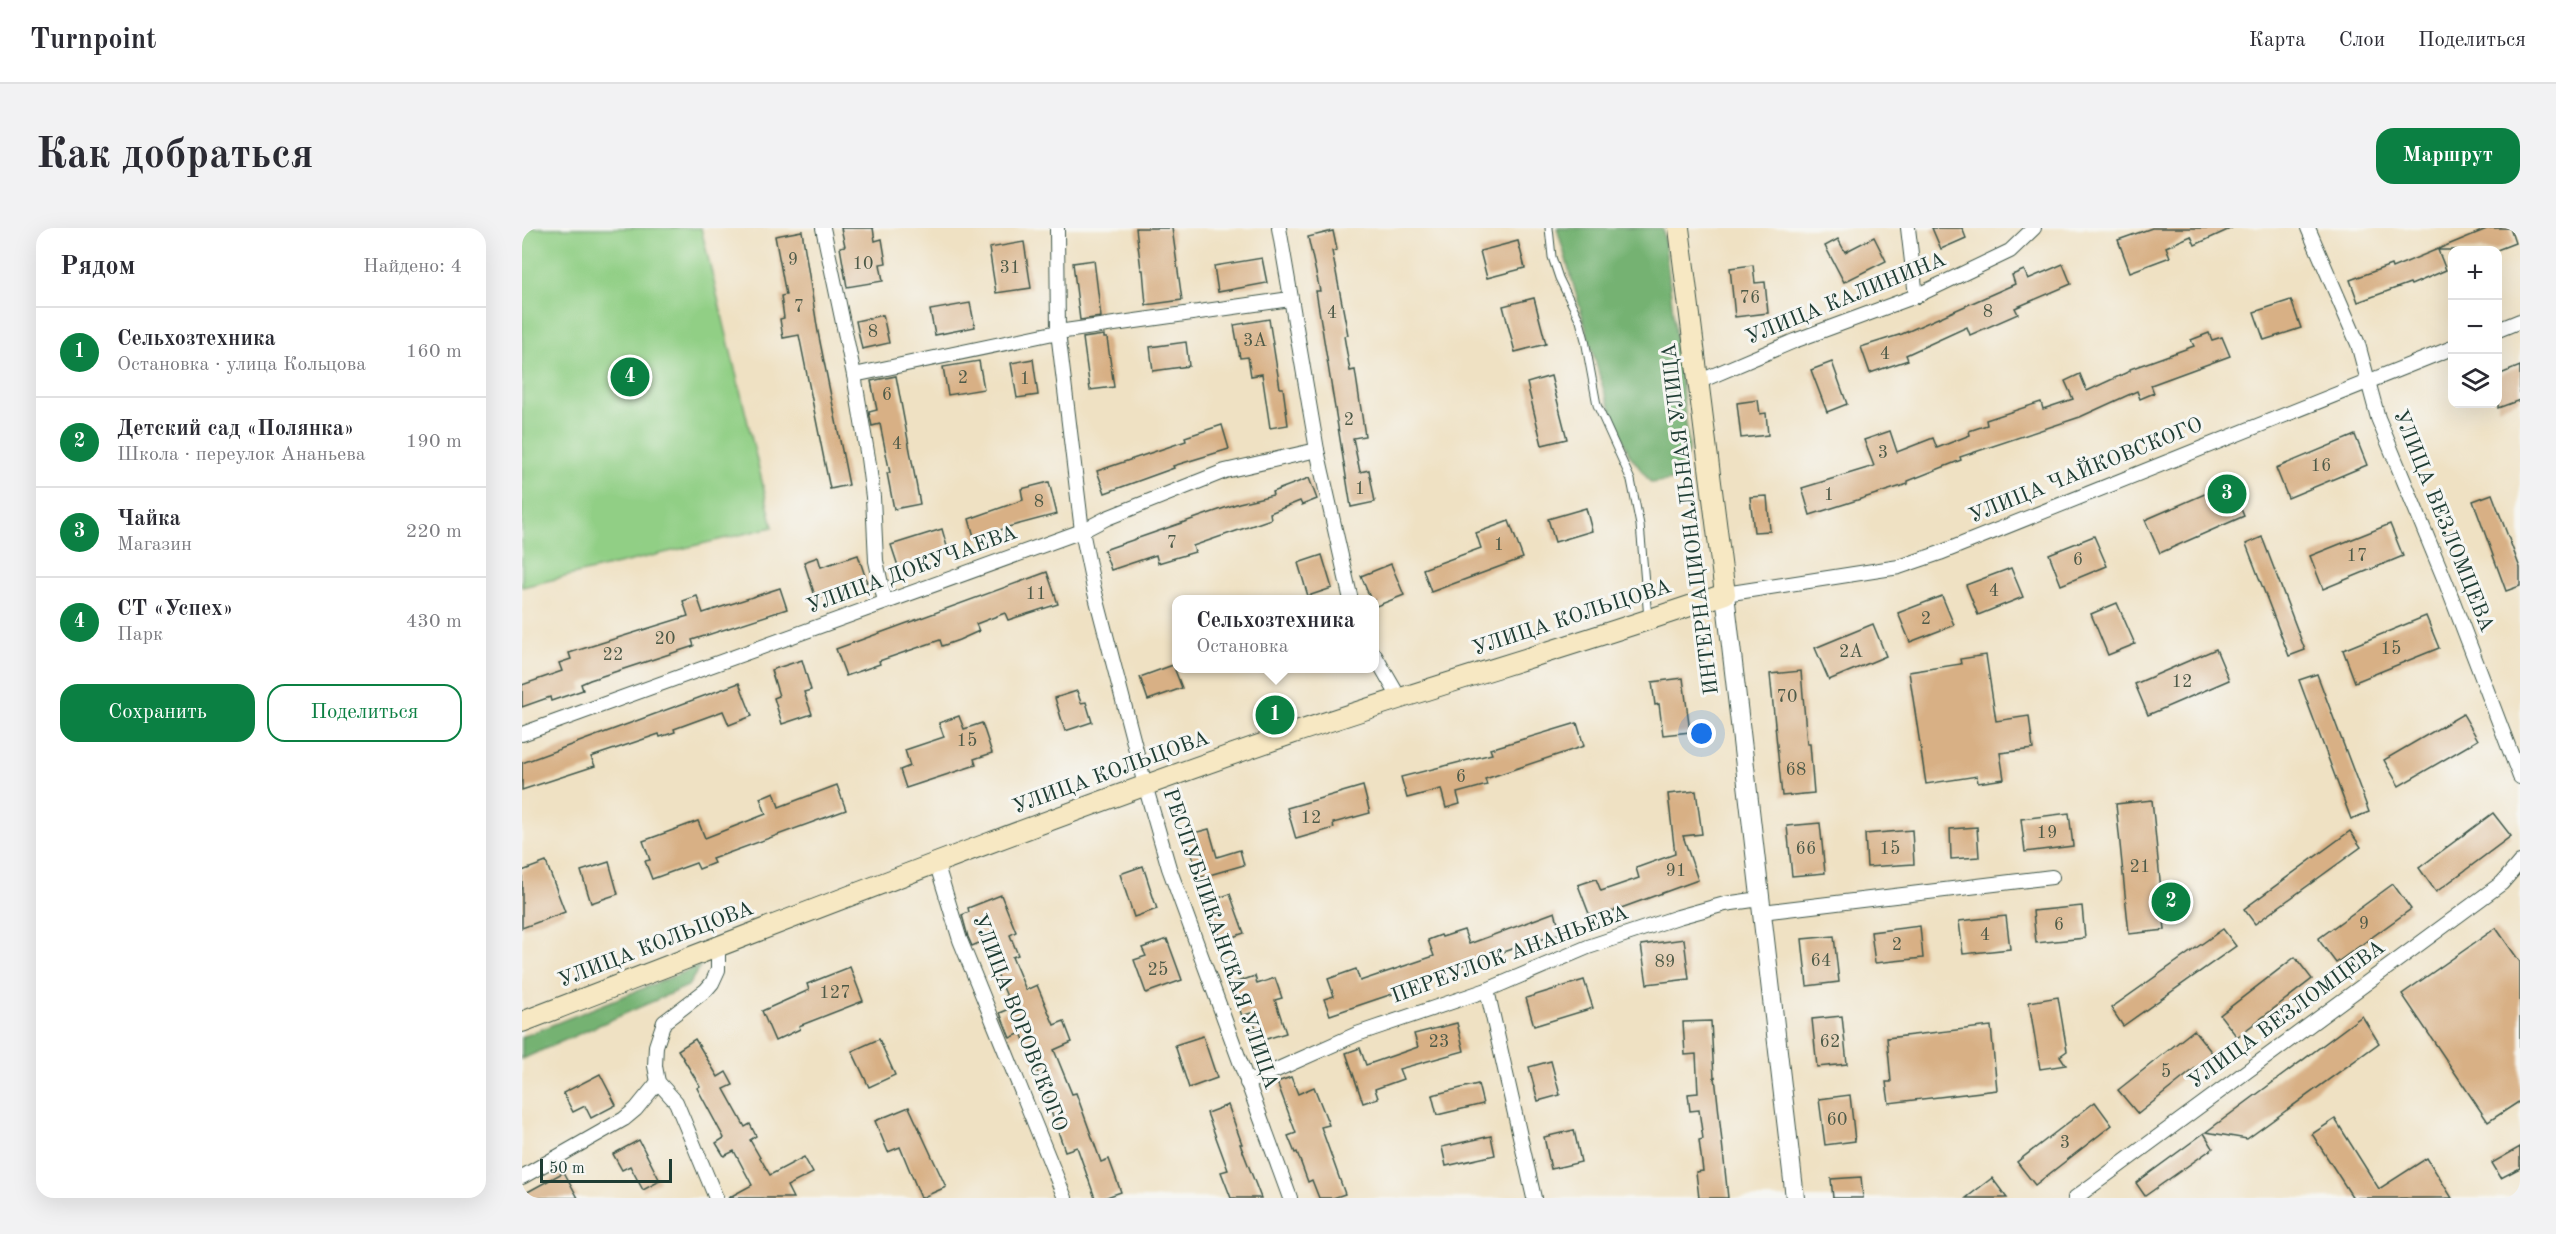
<!DOCTYPE html>
<html lang="ru">
<meta charset="utf-8">
<style>
:root{--surface:#fff;--page:#f2f2f3;--text:#2b2b33;--muted:#7c7c81;--line:#e1e1e2;--accent:#0b8043}
body{margin:0;font-family:"Old Standard TT",serif;background:var(--page);color:var(--text)}
.controls{position:absolute;right:18px;top:18px;display:grid;overflow:hidden;border-radius:12px;box-shadow:0 6px 24px #0002}
.controls button{width:54px;height:54px;display:grid;place-items:center;padding:0;border:0;border-bottom:2px solid var(--line);background:var(--surface);color:var(--text);font:30px sans-serif}
.scale{position:absolute;left:18px;bottom:15px;width:132px;box-sizing:border-box;padding-left:6px;border:3px solid #1f3d34;border-top:0;font-size:16px;line-height:21px;white-space:nowrap;color:#1f3d34;-webkit-text-stroke:4px #f6f6f2;paint-order:stroke}
.you{position:absolute;left:1180px;top:506px;width:21px;height:21px;margin:-15px;border:4px solid #fff;border-radius:50%;background:#1a73e8;box-shadow:0 0 0 9px #1a73e833}
.badge{display:grid;place-items:center;width:39px;height:39px;border-radius:50%;background:var(--accent);color:#fff;font-size:20px;font-weight:700}
.pin{position:absolute;translate:-50% -50%;border:3px solid #fff;box-shadow:0 2px 6px #0006}
.popup{position:absolute;left:650px;top:367px;width:207px;height:78px;box-sizing:border-box;display:grid;place-content:center;border-radius:12px;background:var(--surface);filter:drop-shadow(0 2px 4px #0005);font-size:20px;white-space:nowrap;color:var(--muted)}
.popup b{font-size:22px;color:var(--text)}
.popup::after{content:'';position:absolute;left:50%;top:100%;margin-left:-12px;border:12px solid transparent;border-top-color:var(--surface)}
.list{margin:0;padding:0;list-style:none}
h2{display:flex;justify-content:space-between;align-items:center;height:78px;margin:0;padding:0 24px;font-size:26px}
h2 small{font-size:20px;font-weight:400;color:var(--muted)}
.list li{display:grid;grid-template-columns:39px 1fr auto;gap:18px;align-items:center;box-sizing:border-box;height:90px;padding:0 24px;border-top:2px solid var(--line)}
.list b{display:block;font-size:22px;white-space:nowrap}
.list p{margin:0;font-size:20px;white-space:nowrap;color:var(--muted)}
.list em{font-size:20px;font-style:normal;color:var(--muted)}
.actions{display:flex;gap:12px;padding:18px 24px}
.actions a{flex:1;padding:14px 0;border:2px solid var(--accent);border-radius:18px;text-align:center;font-size:21px;color:var(--accent)}
.actions .main{background:var(--accent);color:#fff}
.icon{flex:none;width:33px;height:33px;fill:none;stroke:currentColor;stroke-width:2;stroke-linecap:round;stroke-linejoin:round}
.map{position:relative;flex:none;width:1998px;height:970px;overflow:hidden;border-radius:18px}
header{display:flex;align-items:center;gap:36px;box-sizing:border-box;height:84px;padding:0 30px;background:var(--surface);border-bottom:2px solid var(--line)}
header strong{font-size:28px}
nav{display:flex;gap:33px;margin-inline-start:auto;font-size:21px}
.intro{display:flex;align-items:center;justify-content:space-between;box-sizing:border-box;height:144px;padding:0 36px}
h1{margin:0;font-size:42px}
.button{padding:15px 27px;border-radius:18px;background:var(--accent);color:#fff;font-size:21px;font-weight:700}
main{display:flex;gap:36px;padding:0 36px}
aside{flex:1;background:var(--surface);border-radius:18px;box-shadow:0 6px 24px #0002}
.map>svg:first-child{display:block}
.green{fill:#91cf85;stroke:#58865c;stroke-width:1.5}
.forest{fill:#74b272;stroke:#4a7853;stroke-width:1.5}
.building{fill:#d8b085}
.lines{fill:none;stroke-linecap:round;stroke-linejoin:round}
.service-casing{stroke:#3e5649;stroke-width:9}
.minor-casing{stroke:#3e5649;stroke-width:16}
.tertiary-casing{stroke:#3e5649;stroke-width:20}
.secondary-casing{stroke:#3e5649;stroke-width:22}
.service{stroke:#fff;stroke-width:7}
.minor{stroke:#fff;stroke-width:14}
.tertiary{stroke:#fff;stroke-width:18}
.secondary{stroke:#f7e8c3;stroke-width:20}
.labels{text-anchor:middle;dominant-baseline:central;stroke-width:6;stroke-linejoin:round;paint-order:stroke}
.number-label{font-size:18px;fill:#4d5a48}
.street-label{font-size:21px;fill:#1f3d34;stroke:#f6f6f2}
</style>
<header>
<strong>Turnpoint</strong>
<nav><a>Карта</a><a>Слои</a><a>Поделиться</a></nav>
</header>
<div class="intro"><h1>Как добраться</h1><a class="button">Маршрут</a></div>
<main>
<aside>
<h2>Рядом<small>Найдено: 4</small></h2>
<ul class="list">
<li><span class="badge">1</span><div><b>Сельхозтехника</b><p>Остановка · улица Кольцова</p></div><em>160 m</em></li>
<li><span class="badge">2</span><div><b>Детский сад «Полянка»</b><p>Школа · переулок Ананьева</p></div><em>190 m</em></li>
<li><span class="badge">3</span><div><b>Чайка</b><p>Магазин</p></div><em>220 m</em></li>
<li><span class="badge">4</span><div><b>СТ «Успех»</b><p>Парк</p></div><em>430 m</em></li>
</ul>
<div class="actions"><a class="main">Сохранить</a><a>Поделиться</a></div>
</aside>
<div class="map">
<svg width="1998" height="970" viewBox="0 0 1998 970">
<rect width="100%" height="100%" fill="#f6f6f2"/>
<filter id="ink" filterUnits="userSpaceOnUse"><feTurbulence type="fractalNoise" baseFrequency=".0167" numOctaves="2"/><feDisplacementMap in="SourceGraphic" scale="12" xChannelSelector="R" yChannelSelector="G"/><feConvolveMatrix kernelMatrix="1 2 1 2 8 2 1 2 1" color-interpolation-filters="sRGB"/></filter>
<filter id="wash" filterUnits="userSpaceOnUse"><feTurbulence type="fractalNoise" baseFrequency=".008" numOctaves="4" result="noise"/><feDisplacementMap in="SourceGraphic" scale="24" xChannelSelector="R" yChannelSelector="G"/><feGaussianBlur stdDeviation="1.35" result="paint"/><feColorMatrix in="noise" values="0 0 0 0 0 0 0 0 0 0 0 0 0 0 0 0 0 1.4 0 .05"/><feComposite in="paint" operator="in"/></filter>
<g filter="url(#wash)">
<rect width="100%" height="100%" fill="#efe1c3"/>
<!-- green -->
<polygon class="green" points="0,0 179,0 251,299 0,359"/>
<!-- forest -->
<g class="forest">
<polygon points="1035,0 1141,0 1167,220 1157,251 1129,255 1107,226 1082,163"/>
<polygon points="179,737 166,758 0,831 0,809"/>
</g>
<g id="blocks">
<!-- building -->
<g class="building">
<polygon points="319,0 351,0 353,13 360,11 364,35 358,36 361,53 325,59 318,19 323,18"/>
<polygon points="614,0 650,0 660,72 624,77 621,42 619,42"/>
<polygon points="1410,0 1440,0 1444,10 1419,21"/>
<polygon points="1630,0 1710,0 1673,17 1669,8 1644,19 1648,29 1608,44 1596,12"/>
<polygon points="1967,0 1988,0 1993,15 1975,22 1916,22 1924,42 1889,57 1888,55 1836,74 1828,52 1869,37 1870,40"/>
<polygon points="280,3 296,104 327,257 308,261 277,107 261,110 258,91 262,90 259,68 264,67 253,8"/>
<polygon points="811,3 815,22 810,23 826,107 822,108 828,143 833,142 843,208 831,210 838,244 847,242 853,274 829,279 794,63 798,63 786,9"/>
<polygon points="1352,9 1364,33 1322,54 1303,18 1316,11 1323,24"/>
<polygon points="996,13 1003,40 965,50 958,23"/>
<polygon points="502,14 509,60 474,65 467,20"/>
<polygon points="740,30 745,55 696,64 692,38"/>
<polygon points="572,32 579,89 558,92 551,35"/>
<polygon points="1541,36 1549,56 1493,80 1496,86 1448,107 1445,99 1384,127 1386,132 1348,145 1339,119 1380,106 1493,56 1490,47 1502,42 1506,51"/>
<polygon points="1231,37 1233,55 1243,54 1246,85 1213,89 1208,40"/>
<polygon points="1012,70 1024,116 993,124 981,78"/>
<polygon points="1769,72 1779,100 1742,112 1732,84"/>
<polygon points="448,75 453,99 413,107 408,82"/>
<polygon points="361,87 367,115 340,121 334,93"/>
<polygon points="747,91 758,160 761,160 766,197 748,200 740,146 729,148 726,129 718,130 712,97"/>
<polygon points="1687,105 1690,112 1700,109 1708,128 1629,157 1632,165 1618,171 1615,163 1558,189 1438,229 1439,232 1386,253 1386,256 1288,287 1280,260 1352,238 1342,212 1368,203 1375,224 1411,210 1415,220 1448,207 1447,203 1465,197 1464,192 1519,174 1521,181 1551,171 1543,153 1558,146 1565,163 1608,143 1608,141 1672,118 1669,112"/>
<polygon points="582,107 582,110 585,110 592,159 568,162 561,110"/>
<polygon points="664,114 667,138 631,143 628,119"/>
<polygon points="511,131 516,167 495,170 489,135"/>
<polygon points="457,133 462,161 426,167 421,139"/>
<polygon points="1310,134 1325,176 1305,184 1289,142"/>
<polygon points="1998,138 1998,172 1976,180 1976,147"/>
<polygon points="374,148 398,276 372,281 365,245 368,245 358,196 350,198 347,184 355,182 349,153"/>
<polygon points="1029,148 1045,211 1020,217 1005,155"/>
<polygon points="1236,172 1238,186 1244,185 1246,207 1219,210 1215,175"/>
<polygon points="700,197 707,221 651,238 652,240 583,265 575,243 664,213 663,209"/>
<polygon points="1833,207 1845,237 1766,270 1754,240"/>
<polygon points="787,250 795,271 780,277 778,273 748,285 749,291 671,318 673,324 636,335 634,327 589,342 582,322 717,275 751,267 750,264"/>
<polygon points="527,254 535,286 486,299 453,312 447,291 501,272 499,261"/>
<polygon points="1708,255 1722,288 1638,325 1623,292"/>
<polygon points="1970,266 1998,340 1998,358 1984,363 1951,273"/>
<polygon points="1245,268 1248,303 1232,304 1228,269"/>
<polygon points="1064,280 1070,303 1033,314 1026,291"/>
<polygon points="987,293 1001,330 909,364 901,341 959,320 954,305"/>
<polygon points="1868,296 1881,328 1801,361 1788,328"/>
<polygon points="420,301 426,322 376,338 369,317"/>
<polygon points="1572,308 1585,338 1539,357 1527,326"/>
<polygon points="1740,309 1783,422 1767,428 1724,316"/>
<polygon points="336,327 345,354 294,371 282,334 296,329 299,339"/>
<polygon points="800,327 810,360 786,368 776,335"/>
<polygon points="869,336 882,367 852,379 852,372 849,372 839,348"/>
<polygon points="1489,340 1501,369 1456,387 1444,357"/>
<polygon points="525,344 536,376 486,392 483,385 454,396 457,403 437,412 420,418 418,412 357,433 358,436 324,448 314,421"/>
<polygon points="258,360 265,381 170,412 172,418 68,452 59,456 61,462 29,473 28,469 0,479 0,457 40,443 37,435 49,431 47,425 166,388 161,373 175,368 181,385"/>
<polygon points="1420,368 1432,397 1388,414 1376,385"/>
<polygon points="1595,375 1613,416 1586,427 1569,386"/>
<polygon points="1904,388 1917,420 1833,454 1821,422"/>
<polygon points="1351,396 1364,428 1307,452 1293,420"/>
<polygon points="1694,421 1707,452 1626,487 1613,456"/>
<polygon points="1464,427 1474,493 1507,488 1511,521 1478,525 1482,551 1456,555 1455,548 1404,556 1387,444 1439,436 1438,431"/>
<polygon points="280,432 289,462 282,464 290,486 260,496 252,470 257,468 249,442"/>
<polygon points="651,437 660,460 626,472 618,449"/>
<polygon points="1279,443 1285,516 1288,516 1292,565 1260,568 1248,446"/>
<polygon points="1795,446 1847,584 1829,591 1777,452"/>
<polygon points="1161,450 1168,504 1141,507 1137,476 1133,477 1130,454"/>
<polygon points="217,455 230,488 207,497 201,483 152,501 153,504 138,509 137,506 69,529 73,538 0,562 0,535"/>
<polygon points="555,463 559,475 564,474 570,494 543,503 533,470"/>
<polygon points="1941,486 1956,512 1877,558 1862,532"/>
<polygon points="437,488 442,501 460,495 470,525 452,531 454,537 384,560 378,542 388,538 383,522 422,509 417,495"/>
<polygon points="1055,495 1062,518 963,551 965,557 935,565 938,576 924,580 919,561 885,570 879,549 970,526 968,521"/>
<polygon points="315,557 324,582 190,631 192,635 177,641 174,635 130,651 123,633 128,632 121,613 176,593 183,610 244,586 238,570 252,564 257,579"/>
<polygon points="841,558 848,585 811,595 812,600 774,611 765,580"/>
<polygon points="1174,563 1180,606 1161,608 1176,652 1069,691 1056,657 1074,651 1079,663 1117,650 1114,640 1153,626 1146,566"/>
<polygon points="1630,572 1643,702 1607,706 1594,576"/>
<polygon points="1547,585 1551,618 1503,624 1499,591"/>
<polygon points="1971,585 1989,608 1914,664 1897,640"/>
<polygon points="1298,595 1303,645 1270,648 1265,598"/>
<polygon points="1455,599 1457,629 1429,631 1428,601"/>
<polygon points="687,601 695,629 718,622 722,637 677,650 664,607"/>
<polygon points="1390,602 1392,636 1345,639 1343,606"/>
<polygon points="1828,603 1839,619 1733,696 1722,681"/>
<polygon points="24,634 43,684 0,700 0,643"/>
<polygon points="87,634 96,666 69,675 59,643"/>
<polygon points="621,638 635,681 612,689 598,646"/>
<polygon points="1871,656 1889,681 1814,735 1796,711"/>
<polygon points="708,666 722,705 699,713 685,674"/>
<polygon points="479,667 494,704 488,707 496,727 490,729 504,762 515,757 532,797 542,793 550,814 532,822 550,866 554,865 579,934 587,931 599,964 582,970 573,970 555,919 543,923 526,875 528,874 499,805 488,810 478,785 490,780 471,736 468,738 459,714 450,718 446,709 440,687 447,684 446,680"/>
<polygon points="1560,678 1563,710 1514,715 1511,683"/>
<polygon points="1033,684 1039,705 1012,714 1014,720 995,726 993,720 926,742 890,757 891,759 808,787 802,771 812,768 806,751 834,741 838,753 912,728 906,712 919,707 920,709 942,702 947,716"/>
<polygon points="1484,688 1488,721 1441,726 1437,693"/>
<polygon points="1398,698 1401,730 1353,735 1349,704"/>
<polygon points="1974,700 1998,734 1998,873 1966,894 1880,766"/>
<polygon points="1701,701 1714,718 1601,798 1589,780"/>
<polygon points="1312,708 1317,754 1285,758 1280,711"/>
<polygon points="645,711 660,752 624,765 612,732 624,728 620,720"/>
<polygon points="1162,711 1167,751 1125,756 1119,717"/>
<polygon points="1773,729 1790,751 1715,809 1698,787"/>
<polygon points="328,739 341,773 277,798 278,801 253,813 240,783 287,762 285,756"/>
<polygon points="733,748 735,756 753,750 760,770 753,772 764,805 738,813 729,785 720,788 709,756"/>
<polygon points="1062,752 1071,780 1012,798 1004,770"/>
<polygon points="1536,769 1545,823 1538,828 1544,837 1518,841 1507,774"/>
<polygon points="1320,788 1325,836 1295,839 1290,791"/>
<polygon points="1840,788 1857,815 1725,911 1684,904"/>
<polygon points="1189,793 1192,850 1193,849 1206,970 1177,970 1174,944 1181,943 1177,912 1181,911 1177,882 1168,883 1166,866 1176,865 1174,826 1163,827 1161,794"/>
<polygon points="935,795 942,823 877,841 881,851 853,861 856,870 841,875 824,825 838,820 844,837 896,819 892,806"/>
<polygon points="1469,798 1475,862 1367,875 1364,854 1369,854 1365,810"/>
<polygon points="1672,802 1691,826 1616,886 1596,862"/>
<polygon points="681,808 695,850 667,860 653,817"/>
<polygon points="173,811 196,849 204,844 211,857 202,861 223,899 228,896 234,908 228,912 248,947 282,929 291,945 265,958 271,970 206,970 230,957 212,923 202,928 194,915 202,910 175,860 178,858 156,822"/>
<polygon points="357,811 373,847 347,859 330,823"/>
<polygon points="1029,833 1038,867 1016,873 1007,839"/>
<polygon points="78,846 94,877 69,890 63,878 51,884 41,865"/>
<polygon points="769,849 776,866 792,859 807,897 799,899 823,966 811,970 797,970 790,952 786,954 775,924 773,925 766,908 774,905 755,854"/>
<polygon points="956,856 961,876 915,887 910,867"/>
<polygon points="1328,867 1333,913 1303,917 1297,871"/>
<polygon points="1573,874 1590,897 1513,957 1495,934"/>
<polygon points="706,877 720,916 718,916 739,970 709,970 699,944 706,942 685,885"/>
<polygon points="387,879 424,959 399,970 378,919 366,924 353,893"/>
<polygon points="1813,891 1857,961 1905,930 1930,970 1831,970 1790,906"/>
<polygon points="1052,902 1059,934 1029,941 1022,909"/>
<polygon points="1682,905 1691,920 1623,968 1614,955"/>
<polygon points="969,908 973,927 924,938 920,919"/>
<polygon points="117,912 138,953 121,962 108,938 100,942 91,926"/>
<polygon points="1998,919 1998,940 1979,950 1970,935"/>
<polygon points="42,944 56,970 0,970 0,967"/>
<polygon points="1339,949 1341,970 1311,970 1309,951"/>
<polygon points="1470,950 1485,970 1444,970"/>
</g>
</g>
</g>
<g filter="url(#ink)">
<use href="#blocks" fill-opacity="0" stroke="#3e5649" stroke-width="1.5"/>
<g class="lines">
<!-- service casing -->
<g class="service-casing">
<polyline id="service" points="1027,0 1030,29 1037,50 1058,93 1063,112 1075,177 1109,252 1118,297 1126,390"/>
</g>
<!-- minor casing -->
<g class="minor-casing">
<g id="minor">
<polyline points="301,0 332,147 346,230 351,269 354,333 363,374"/>
<polyline points="535,0 536,104 560,303 572,361 623,557 647,640 768,970"/>
<polyline points="757,0 795,222 829,372"/>
<polyline points="1386,0 1394,68"/>
<polyline points="1786,0 1836,116 1856,190 1924,355 1998,549"/>
<polyline points="1976,102 1998,93"/>
<polyline points="332,147 536,104 768,71"/>
<polyline points="1176,154 1272,113 1394,68 1488,23 1512,0"/>
<polyline points="1203,366 1377,339 1418,325 1930,120"/>
<polyline points="852,426 878,471"/>
<polyline points="0,506 560,303 585,290 703,243 795,222"/>
<polyline points="414,634 438,712 543,970"/>
<polyline points="1240,684 1530,649"/>
<polyline points="965,762 1012,970"/>
<polyline points="725,855 835,806 965,762 1066,719 1156,689 1203,676 1238,671"/>
<polyline points="0,949 102,891 114,881 136,854"/>
<polyline points="194,970 154,874 136,854 133,838 134,818 142,794 184,762 190,755 196,742 196,719"/>
<polyline points="1553,970 1980,655 1998,634"/>
</g>
</g>
<!-- tertiary casing -->
<g class="tertiary-casing">
<polyline id="tertiary" points="1203,366 1273,970"/>
</g>
<!-- secondary casing -->
<g class="secondary-casing">
<path id="secondary" d="M0 794C256 696 510 595 769 506 913 457 1059 416 1203 366L1157 0"/>
</g>
<!-- service -->
<use href="#service" class="service"/>
<!-- minor -->
<use href="#minor" class="minor"/>
<!-- tertiary -->
<use href="#tertiary" class="tertiary"/>
<!-- secondary -->
<use href="#secondary" class="secondary"/>
</g>
</g>
<g class="labels">
<!-- number labels -->
<g class="number-label">
<text x="271" y="32">9</text>
<text x="341" y="36">10</text>
<text x="488" y="40">31</text>
<text x="1228" y="70">76</text>
<text x="277" y="79">7</text>
<text x="1466" y="84">8</text>
<text x="810" y="85">4</text>
<text x="351" y="104">8</text>
<text x="733" y="113">3А</text>
<text x="1363" y="126">4</text>
<text x="441" y="150">2</text>
<text x="503" y="151">1</text>
<text x="365" y="167">6</text>
<text x="827" y="192">2</text>
<text x="375" y="216">4</text>
<text x="1361" y="225">3</text>
<text x="1799" y="238">16</text>
<text x="838" y="261">1</text>
<text x="1307" y="267">1</text>
<text x="517" y="274">8</text>
<text x="650" y="315">7</text>
<text x="977" y="317">1</text>
<text x="1835" y="328">17</text>
<text x="1556" y="332">6</text>
<text x="1472" y="363">4</text>
<text x="514" y="366">11</text>
<text x="1404" y="391">2</text>
<text x="143" y="411">20</text>
<text x="1869" y="421">15</text>
<text x="1329" y="424">2А</text>
<text x="91" y="427">22</text>
<text x="1660" y="454">12</text>
<text x="1265" y="469">70</text>
<text x="445" y="513">15</text>
<text x="1274" y="542">68</text>
<text x="939" y="549">6</text>
<text x="789" y="590">12</text>
<text x="1525" y="605">19</text>
<text x="1284" y="621">66</text>
<text x="1368" y="621">15</text>
<text x="1618" y="639">21</text>
<text x="1154" y="643">91</text>
<text x="1842" y="696">9</text>
<text x="1537" y="697">6</text>
<text x="1463" y="707">4</text>
<text x="1375" y="717">2</text>
<text x="1299" y="733">64</text>
<text x="1143" y="734">89</text>
<text x="636" y="742">25</text>
<text x="313" y="765">127</text>
<text x="917" y="814">23</text>
<text x="1308" y="814">62</text>
<text x="1644" y="844">5</text>
<text x="1315" y="892">60</text>
<text x="1543" y="915">3</text>
</g>
<!-- street labels -->
<g class="street-label">
<text transform="translate(1324 71) rotate(-22)">УЛИЦА КАЛИНИНА</text>
<text transform="translate(1564 243) rotate(-22)">УЛИЦА ЧАЙКОВСКОГО</text>
<text transform="translate(1169 291) rotate(-97)">ИНТЕРНАЦИОНАЛЬНАЯ УЛИЦА</text>
<text transform="translate(1921 293) rotate(68)">УЛИЦА ВЕЗЛОМЦЕВА</text>
<text transform="translate(390 342) rotate(-20)">УЛИЦА ДОКУЧАЕВА</text>
<text transform="translate(1050 390) rotate(-18)">УЛИЦА КОЛЬЦОВА</text>
<text transform="translate(589 545) rotate(-20)">УЛИЦА КОЛЬЦОВА</text>
<text transform="translate(698 711) rotate(71)">РЕСПУБЛИКАНСКАЯ УЛИЦА</text>
<text transform="translate(134 717) rotate(-21)">УЛИЦА КОЛЬЦОВА</text>
<text transform="translate(988 727) rotate(-20)">ПЕРЕУЛОК АНАНЬЕВА</text>
<text transform="translate(1765 787) rotate(-36)">УЛИЦА ВЕЗЛОМЦЕВА</text>
<text transform="translate(497 795) rotate(69)">УЛИЦА ВОРОВСКОГО</text>
</g>
</g>
</svg>
<div class="controls">
<button>+</button>
<button>−</button>
<button><svg class="icon" aria-label="layers" viewBox="0 0 24 24"><path d="M12 4l9 5-9 5-9-5zM3 14l9 5 9-5"/></svg></button>
</div>
<div class="scale">50 m</div>
<div class="you"></div>
<div class="pin badge" style="left:753px;top:487px">1</div>
<div class="popup"><b>Сельхозтехника</b>Остановка</div>
<div class="pin badge" style="left:1649px;top:674px">2</div>
<div class="pin badge" style="left:1705px;top:266px">3</div>
<div class="pin badge" style="left:108px;top:149px">4</div>
</div>
</main>
